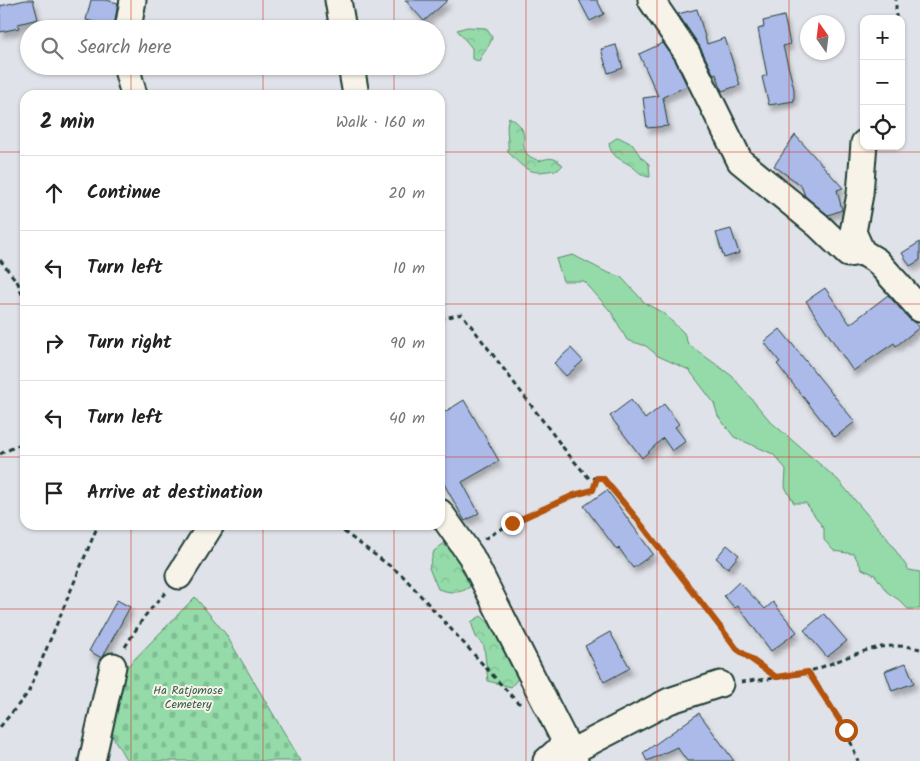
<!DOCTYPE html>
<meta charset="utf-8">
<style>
:root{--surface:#fff;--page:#f6f6f6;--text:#222;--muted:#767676;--line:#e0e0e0}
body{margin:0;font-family:Kalam,sans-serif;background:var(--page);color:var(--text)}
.controls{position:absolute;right:15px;top:15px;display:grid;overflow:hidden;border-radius:10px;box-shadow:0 1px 4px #0004}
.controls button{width:45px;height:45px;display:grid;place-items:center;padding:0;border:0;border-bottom:1px solid var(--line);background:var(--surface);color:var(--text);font:25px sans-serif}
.compass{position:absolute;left:800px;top:15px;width:45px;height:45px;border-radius:50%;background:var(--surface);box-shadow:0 1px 4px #0004;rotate:346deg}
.stop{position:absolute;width:15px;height:15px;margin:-11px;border:4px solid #b45309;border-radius:50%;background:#fff}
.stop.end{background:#b45309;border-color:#fff;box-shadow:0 1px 5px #0008}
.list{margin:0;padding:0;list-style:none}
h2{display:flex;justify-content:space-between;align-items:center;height:65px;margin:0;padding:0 20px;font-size:21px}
h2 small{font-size:16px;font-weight:400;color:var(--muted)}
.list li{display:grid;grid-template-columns:32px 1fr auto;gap:15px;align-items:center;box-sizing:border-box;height:75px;padding:0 20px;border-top:1px solid var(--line)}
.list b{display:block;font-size:19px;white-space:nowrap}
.list em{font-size:16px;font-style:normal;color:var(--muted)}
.icon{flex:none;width:28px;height:28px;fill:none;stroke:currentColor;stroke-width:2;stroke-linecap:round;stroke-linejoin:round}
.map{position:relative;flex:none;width:920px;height:761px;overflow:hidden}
.search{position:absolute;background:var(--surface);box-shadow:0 1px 4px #0004;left:20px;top:20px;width:425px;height:55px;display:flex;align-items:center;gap:12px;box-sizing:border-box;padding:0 18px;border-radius:28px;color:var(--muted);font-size:19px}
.panel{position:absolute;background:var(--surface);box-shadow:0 1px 4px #0004;left:20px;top:90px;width:425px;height:440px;border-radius:15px}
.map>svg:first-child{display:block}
.grass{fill:#94dba9;stroke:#5a8c6e}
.forest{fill:url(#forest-crowns);stroke:#5a8c6e}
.cemetery{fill:url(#cemetery-stones);stroke:#5a8c6e}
.building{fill:#acbaea;stroke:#1f3d34;filter:url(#shadow)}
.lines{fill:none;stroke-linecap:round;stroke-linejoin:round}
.minor-casing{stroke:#1f3d34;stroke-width:29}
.path{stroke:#1f3d34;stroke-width:3;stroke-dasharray:5 4;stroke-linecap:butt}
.minor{stroke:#f7f3e8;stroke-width:25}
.route{stroke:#b45309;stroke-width:6}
.grid{fill:none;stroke:#c8321e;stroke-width:1;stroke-opacity:0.55}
.labels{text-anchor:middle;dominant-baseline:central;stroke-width:4;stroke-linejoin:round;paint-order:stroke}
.park-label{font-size:12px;fill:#365d4b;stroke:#f7f3e8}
</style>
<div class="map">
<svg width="920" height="761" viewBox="0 0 920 761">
<defs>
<pattern id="forest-crowns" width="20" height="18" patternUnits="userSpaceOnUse" patternTransform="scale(1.25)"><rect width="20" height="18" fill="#94dba9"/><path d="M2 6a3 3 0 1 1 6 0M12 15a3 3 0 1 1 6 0" fill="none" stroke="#7fbd92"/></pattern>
<pattern id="cemetery-stones" width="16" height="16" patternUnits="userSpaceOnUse" patternTransform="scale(1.25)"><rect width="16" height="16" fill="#94dba9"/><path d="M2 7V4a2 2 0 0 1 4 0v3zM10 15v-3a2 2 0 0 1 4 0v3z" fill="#7fbd92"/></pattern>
<filter id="shadow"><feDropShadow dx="3" dy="5.5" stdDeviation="2.5" flood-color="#0004"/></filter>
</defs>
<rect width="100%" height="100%" fill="#e0e2e9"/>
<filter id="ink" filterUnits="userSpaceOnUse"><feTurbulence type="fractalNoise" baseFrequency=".02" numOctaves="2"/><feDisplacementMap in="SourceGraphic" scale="10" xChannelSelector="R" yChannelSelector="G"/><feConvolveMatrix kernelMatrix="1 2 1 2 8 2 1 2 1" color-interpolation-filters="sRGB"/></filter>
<g filter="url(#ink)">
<!-- grass -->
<polygon class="grass" points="573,255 606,272 621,277 645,303 663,313 684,333 688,344 732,376 771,422 838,480 887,538 909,570 920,572 920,609 908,609 899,600 887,592 875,575 862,569 854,554 834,551 824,540 824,529 806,503 794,503 785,487 786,469 773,454 734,437 718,416 714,403 689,370 658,356 646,346 627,340 612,313 584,281 563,281 556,259"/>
<!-- forest -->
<g class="forest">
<path d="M467 27 486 28 492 37C490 47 483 52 479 61L472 59V48L457 30Z"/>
<path d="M509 117C534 131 517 144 528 155 531 158 536 159 539 161 551 157 554 157 563 165L558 170C551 170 545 172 538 172 525 172 516 160 508 152 509 141 505 126 509 117Z"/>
<path d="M618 137 632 144 641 157 649 164 650 177C641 177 637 169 630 165 620 159 610 156 609 143Z"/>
<path d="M443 544C458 555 467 568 470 587 459 594 451 593 438 589L429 568 434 551Z"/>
<polygon points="481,616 493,627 521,675 511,687 488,681 484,646 476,637 471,622"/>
</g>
<!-- cemetery -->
<polygon class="cemetery" points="195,597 225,633 301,761 127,761 110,732 121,673"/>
<!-- building -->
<g class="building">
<polygon points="25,0 33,0 38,19 18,24 19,28 0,32 0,6"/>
<polygon points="91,0 106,0 118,3 114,27 86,20"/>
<polygon points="405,0 448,0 424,21"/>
<polygon points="579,0 597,0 604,14 590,21"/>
<polygon points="697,9 707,44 725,38 740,85 722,91 716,74 714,75 699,45 678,14"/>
<polygon points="784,16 790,44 783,46 794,89 794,101 769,105 762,77 767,75 758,29 764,27 763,21"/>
<polygon points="663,43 675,60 687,86 663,97 668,126 647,128 643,98 658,96 639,54"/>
<polygon points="616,45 623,68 608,73 601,49"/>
<polygon points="795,135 843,188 837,190 842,210 828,215 805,196 801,185 774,166"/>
<polygon points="731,229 739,253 724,258 716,233"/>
<polygon points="920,242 920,260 910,266 902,253"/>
<polygon points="825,288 850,324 888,295 909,319 920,327 896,346 894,343 853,371 806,301"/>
<polygon points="780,329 855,422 835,437 777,364 780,362 764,342"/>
<polygon points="571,348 583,361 566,376 554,363"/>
<polygon points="464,400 499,461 462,482 479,513 465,521 440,477 440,415"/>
<polygon points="631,400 645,419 664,404 679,424 675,427 686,441 672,451 663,438 642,458 610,416"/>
<polygon points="607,490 653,554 633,568 619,548 617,550 584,506"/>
<polygon points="727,545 739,555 728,568 716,558"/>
<polygon points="739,582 765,609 773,602 797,632 771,651 738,606 735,608 724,596"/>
<polygon points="117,600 130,607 102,658 89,651"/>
<polygon points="824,614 847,641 827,657 804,630"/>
<polygon points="610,632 630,668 604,682 585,646"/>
<polygon points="906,663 914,683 892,691 885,671"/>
<polygon points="699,713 734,761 687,761 677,747 647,761 643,753"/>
</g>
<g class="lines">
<!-- minor casing -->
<g class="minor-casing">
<g id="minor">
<polyline points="338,0 343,29"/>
<polyline points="651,0 687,53 740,161 818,225 848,254 862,252 877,261 920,309"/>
<polyline points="128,29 133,0"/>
<polyline points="126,66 134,95"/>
<polyline points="351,66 356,95"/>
<polyline points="862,252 853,232 860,194 864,143"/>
<polyline points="440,512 471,556 575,761"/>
<polyline points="179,576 211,525"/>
<polyline points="569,753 669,701 720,684"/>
<polyline points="92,761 113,666"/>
<polyline points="546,761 565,744"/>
</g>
</g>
<!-- path -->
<g class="path">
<polyline points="896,19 896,0"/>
<polyline points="0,260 18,283 25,303"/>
<polyline points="440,319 462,314 568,454 589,478 603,478 637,519 737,649 776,677"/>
<polyline points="0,454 25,442"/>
<polyline points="337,525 343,531 402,575 517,702 521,704"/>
<path d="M484 539C518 519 555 501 593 490L597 478"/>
<polyline points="125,647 144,617 166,592"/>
<polyline points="809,672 846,730 858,761"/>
<path d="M741 682C763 679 788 678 810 671 849 659 876 638 920 649"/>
<polyline points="0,727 28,693 98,525"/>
</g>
<!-- minor -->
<use href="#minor" class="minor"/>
</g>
</g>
<g class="lines" filter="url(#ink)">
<!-- route -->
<polyline class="route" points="512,523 574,495 593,490 597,478 603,478 637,519 737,649 776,677 808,672 846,730"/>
</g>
<!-- grid -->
<path class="grid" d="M131 0V29M263 0V29M394 0V29M526 0V761M657 0V761M789 0V761M131 66V95M263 66V95M394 66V95M0 152H25M440 152H920M0 304H25M440 304H920M0 457H25M440 457H920M131 525V761M263 525V761M394 525V761M0 609H920"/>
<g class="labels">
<!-- park labels -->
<g class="park-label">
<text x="188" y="690">Ha Ratjomose<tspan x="188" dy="14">Cemetery</tspan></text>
</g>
</g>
</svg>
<div class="controls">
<button>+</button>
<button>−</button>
<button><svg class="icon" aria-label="locate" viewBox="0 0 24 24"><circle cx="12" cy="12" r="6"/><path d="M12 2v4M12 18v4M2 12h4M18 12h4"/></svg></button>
</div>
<svg class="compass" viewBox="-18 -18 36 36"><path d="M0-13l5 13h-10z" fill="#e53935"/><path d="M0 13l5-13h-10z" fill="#767676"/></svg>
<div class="stop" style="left:846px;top:730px"></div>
<div class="stop end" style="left:512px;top:523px"></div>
<div class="search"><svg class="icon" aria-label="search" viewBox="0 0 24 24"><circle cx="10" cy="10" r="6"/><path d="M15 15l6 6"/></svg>Search here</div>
<section class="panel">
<h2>2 min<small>Walk · 160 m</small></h2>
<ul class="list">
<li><svg class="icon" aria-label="ahead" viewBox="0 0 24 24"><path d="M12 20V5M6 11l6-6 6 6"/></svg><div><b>Continue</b></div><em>20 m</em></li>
<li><svg class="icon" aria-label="left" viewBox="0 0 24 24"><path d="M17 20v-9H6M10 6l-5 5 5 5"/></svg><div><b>Turn left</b></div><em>10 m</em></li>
<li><svg class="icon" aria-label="right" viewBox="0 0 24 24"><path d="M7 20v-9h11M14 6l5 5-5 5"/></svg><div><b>Turn right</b></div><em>90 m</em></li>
<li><svg class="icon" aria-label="left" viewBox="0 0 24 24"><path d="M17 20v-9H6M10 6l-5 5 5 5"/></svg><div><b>Turn left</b></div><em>40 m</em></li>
<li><svg class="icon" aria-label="arrive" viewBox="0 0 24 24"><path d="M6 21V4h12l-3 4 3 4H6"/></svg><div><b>Arrive at destination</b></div></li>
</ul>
</section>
</div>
